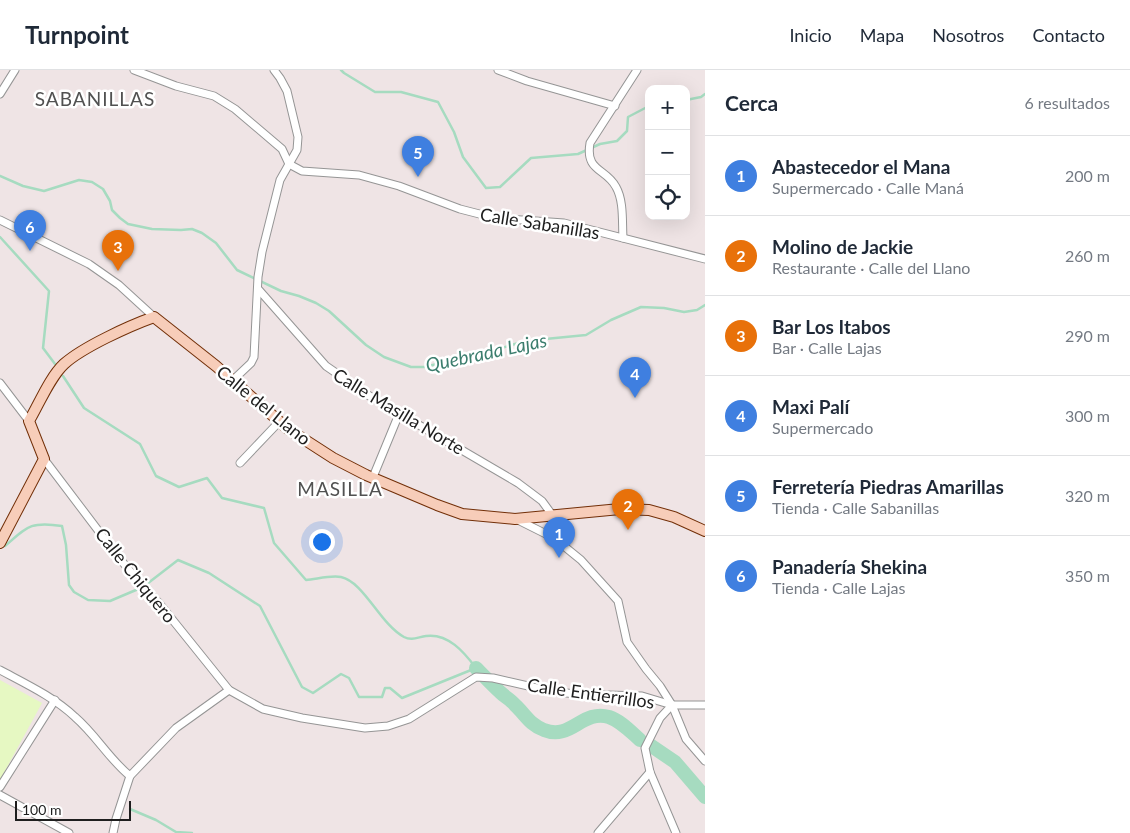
<!DOCTYPE html>
<html lang="es">
<meta charset="utf-8">
<style>
:root{--surface:#fff;--page:#f6f6f7;--text:#1f2937;--muted:#747a83;--line:#e0e1e3;--accent:#0b8043}
body{margin:0;font-family:Lato,sans-serif;background:var(--page);color:var(--text)}
.controls{position:absolute;right:15px;top:15px;display:grid;overflow:hidden;border-radius:10px;box-shadow:0 5px 20px #0002}
.controls button{width:45px;height:45px;display:grid;place-items:center;padding:0;border:0;border-bottom:1px solid var(--line);background:var(--surface);color:var(--text);font:25px sans-serif}
.scale{position:absolute;left:15px;bottom:12px;width:116px;box-sizing:border-box;padding-left:5px;border:2px solid #1e1e1e;border-top:0;font-size:14px;line-height:18px;white-space:nowrap;color:#1e1e1e;-webkit-text-stroke:4px #fff;paint-order:stroke}
.you{position:absolute;left:321px;top:471px;width:18px;height:18px;margin:-12px;border:4px solid #fff;border-radius:50%;background:#1a73e8;box-shadow:0 0 0 8px #1a73e833}
.badge{display:grid;place-items:center;width:32px;height:32px;border-radius:50%;background:var(--accent);color:#fff;font-size:16px;font-weight:700}
.pin{position:absolute;translate:-50% -41px;filter:drop-shadow(0 1px 2px #0008)}
.pin::after{content:'';position:absolute;top:26px;width:18px;height:15px;background:inherit;clip-path:polygon(0 0,100% 0,50% 100%)}
.list{margin:0;padding:0;list-style:none}
h2{display:flex;justify-content:space-between;align-items:center;height:65px;margin:0;padding:0 20px;font-size:21px}
h2 small{font-size:16px;font-weight:400;color:var(--muted)}
.list li{display:grid;grid-template-columns:32px 1fr auto;gap:15px;align-items:center;box-sizing:border-box;height:80px;padding:0 20px;border-top:1px solid var(--line)}
.list b{display:block;font-size:19px;white-space:nowrap}
.list p{margin:0;font-size:16px;white-space:nowrap;color:var(--muted)}
.list em{font-size:16px;font-style:normal;color:var(--muted)}
.icon{flex:none;width:28px;height:28px;fill:none;stroke:currentColor;stroke-width:2;stroke-linecap:round;stroke-linejoin:round}
.map{position:relative;flex:none;width:705px;height:763px;overflow:hidden}
header{display:flex;align-items:center;gap:30px;box-sizing:border-box;height:70px;padding:0 25px;background:var(--surface);border-bottom:1px solid var(--line)}
header strong{font-size:24px}
nav{display:flex;gap:28px;margin-inline-start:auto;font-size:18px}
main{display:flex}
aside{flex:1;background:var(--surface)}
.map>svg:first-child{display:block}
.park{fill:#e6f8c2}
.lines{fill:none;stroke-linecap:round;stroke-linejoin:round}
.stream{stroke:#a6dbc0;stroke-width:2.5}
.river{stroke:#a6dbc0;stroke-width:14}
.street-casing{stroke:#959595;stroke-width:9}
.secondary-casing{stroke:#722f08;stroke-width:12}
.street{stroke:#fff;stroke-width:7}
.secondary{stroke:#f7cdb9;stroke-width:10}
.labels{text-anchor:middle;dominant-baseline:central;stroke-width:5;stroke-linejoin:round;paint-order:stroke}
.street-label{font-size:18px;fill:#1e1e1e;stroke:#fff}
.neighbourhood-label{font-size:19px;letter-spacing:1px;fill:#515151;stroke:#fff}
.water-label{font-size:19px;font-style:italic;fill:#3b7d6d;stroke:#fff}
</style>
<header>
<strong>Turnpoint</strong>
<nav><a>Inicio</a><a>Mapa</a><a>Nosotros</a><a>Contacto</a></nav>
</header>
<main>
<div class="map">
<svg width="705" height="763" viewBox="0 0 705 763">
<rect width="100%" height="100%" fill="#efe4e5"/>
<!-- park -->
<polygon class="park" points="0,610 42,633 0,710"/>
<g class="lines">
<!-- stream -->
<g class="stream">
<polyline points="341,0 344,3 375,22 401,22 438,32 454,62 463,87 486,118 500,117 531,88 578,84 600,74 617,71 627,61 628,47 649,36"/>
<polyline points="686,30 701,27 705,24"/>
<polyline points="0,106 23,116 44,121 79,110 92,112 103,119 110,131 112,140 120,148 128,154 152,159 181,160 192,159 202,163 216,173 237,200 281,221 299,226 316,233 329,241 366,275 384,287 411,297 424,297 485,283 525,271 586,265 611,250 641,237 664,238 684,242 697,240 705,235"/>
<polyline points="0,167 49,221 43,278 55,294"/>
<path d="M1 475 5 476C27 457 30 451 62 456L66 475 69 515 74 522 88 530 110 531 143 517 178 490 209 503 260 536 302 617 313 623 341 604 349 608 359 627H382L385 618H390L402 628 476 598C464 582 448 563 426 566 418 567 412 571 404 567 380 554 364 512 341 507 331 505 317 509 306 510L274 473 264 438 222 428 207 408 179 417 156 406 140 374 84 338 63 306"/>
<polyline points="130,739 156,750 176,762 192,763"/>
</g>
<!-- river -->
<g class="river">
<path d="M476 598C484 606 492 615 500 622 505 627 511 630 515 635 525 644 530 655 544 660 571 671 582 639 609 647 621 651 631 662 640 670"/>
<polyline points="650,675 675,692 705,727"/>
</g>
<!-- street casing -->
<g class="street-casing">
<g id="street">
<polyline points="134,0 176,16 214,26 235,39 282,79 289,94 302,101 359,105 399,116 460,139 495,148 564,153 705,189"/>
<polyline points="498,0 527,11 615,36"/>
<polyline points="0,24 15,0"/>
<polyline points="0,150 89,194 119,215 154,247"/>
<path d="M623 168C622 152 624 131 616 117 606 98 585 102 590 73L637 0"/>
<polyline points="259,220 326,296 371,327 518,413 542,431 553,446"/>
<polyline points="232,311 251,293 254,287 258,207 262,182 280,110 297,80 298,67 287,21 280,8 274,0"/>
<polyline points="0,313 29,351"/>
<polyline points="44,389 116,484 143,517 159,533 229,620 263,639 302,648 365,658 388,656 409,649 476,607 493,608 550,621 575,624 642,626 672,635 705,635"/>
<polyline points="240,393 279,352"/>
<polyline points="373,407 399,344"/>
<polyline points="516,449 554,468 581,490 618,531 627,572 646,599 660,616 672,635 686,669 705,691"/>
<path d="M0 600C26 614 54 627 75 647 96 665 109 689 130 706L176 658 229 620"/>
<polyline points="672,635 660,648 645,678 650,702 676,763"/>
<polyline points="0,717 55,630"/>
<polyline points="0,725 69,763"/>
<polyline points="113,763 116,749 130,706"/>
<polyline points="598,763 650,702"/>
</g>
</g>
<!-- secondary casing -->
<g class="secondary-casing">
<path id="secondary" d="M0 473 44 389 29 351C39 334 50 307 64 294 83 277 129 256 154 247L216 296 288 359 333 388 366 405 437 435 462 444 515 449 620 439 649 440 674 447 705 461"/>
</g>
<!-- street -->
<use href="#street" class="street"/>
<!-- secondary -->
<use href="#secondary" class="secondary"/>
</g>
<g class="labels">
<!-- street labels -->
<g class="street-label">
<text transform="translate(540 153) rotate(9)">Calle Sabanillas</text>
<text transform="translate(264 335) rotate(39)">Calle del Llano</text>
<text transform="translate(399 341) rotate(31)">Calle Masilla Norte</text>
<text transform="translate(136 505) rotate(51)">Calle Chiquero</text>
<text transform="translate(591 623) rotate(8)">Calle Entierrillos</text>
</g>
<!-- neighbourhood labels -->
<g class="neighbourhood-label">
<text x="95" y="28">SABANILLAS</text>
<text x="340" y="418">MASILLA</text>
</g>
<!-- water labels -->
<g class="water-label">
<text transform="translate(486 282) rotate(-12)">Quebrada Lajas</text>
</g>
</g>
</svg>
<div class="controls">
<button>+</button>
<button>−</button>
<button><svg class="icon" aria-label="locate" viewBox="0 0 24 24"><circle cx="12" cy="12" r="6"/><path d="M12 2v4M12 18v4M2 12h4M18 12h4"/></svg></button>
</div>
<div class="scale">100 m</div>
<div class="you"></div>
<div class="pin badge" style="left:559px;top:488px;background:#3f7fe0">1</div>
<div class="pin badge" style="left:628px;top:460px;background:#e8710a">2</div>
<div class="pin badge" style="left:118px;top:201px;background:#e8710a">3</div>
<div class="pin badge" style="left:635px;top:328px;background:#3f7fe0">4</div>
<div class="pin badge" style="left:418px;top:107px;background:#3f7fe0">5</div>
<div class="pin badge" style="left:30px;top:181px;background:#3f7fe0">6</div>
</div>
<aside>
<h2>Cerca<small>6 resultados</small></h2>
<ul class="list">
<li><span class="badge" style="background:#3f7fe0">1</span><div><b>Abastecedor el Mana</b><p>Supermercado · Calle Maná</p></div><em>200 m</em></li>
<li><span class="badge" style="background:#e8710a">2</span><div><b>Molino de Jackie</b><p>Restaurante · Calle del Llano</p></div><em>260 m</em></li>
<li><span class="badge" style="background:#e8710a">3</span><div><b>Bar Los Itabos</b><p>Bar · Calle Lajas</p></div><em>290 m</em></li>
<li><span class="badge" style="background:#3f7fe0">4</span><div><b>Maxi Palí</b><p>Supermercado</p></div><em>300 m</em></li>
<li><span class="badge" style="background:#3f7fe0">5</span><div><b>Ferretería Piedras Amarillas</b><p>Tienda · Calle Sabanillas</p></div><em>320 m</em></li>
<li><span class="badge" style="background:#3f7fe0">6</span><div><b>Panadería Shekina</b><p>Tienda · Calle Lajas</p></div><em>350 m</em></li>
</ul>
</aside>
</main>
